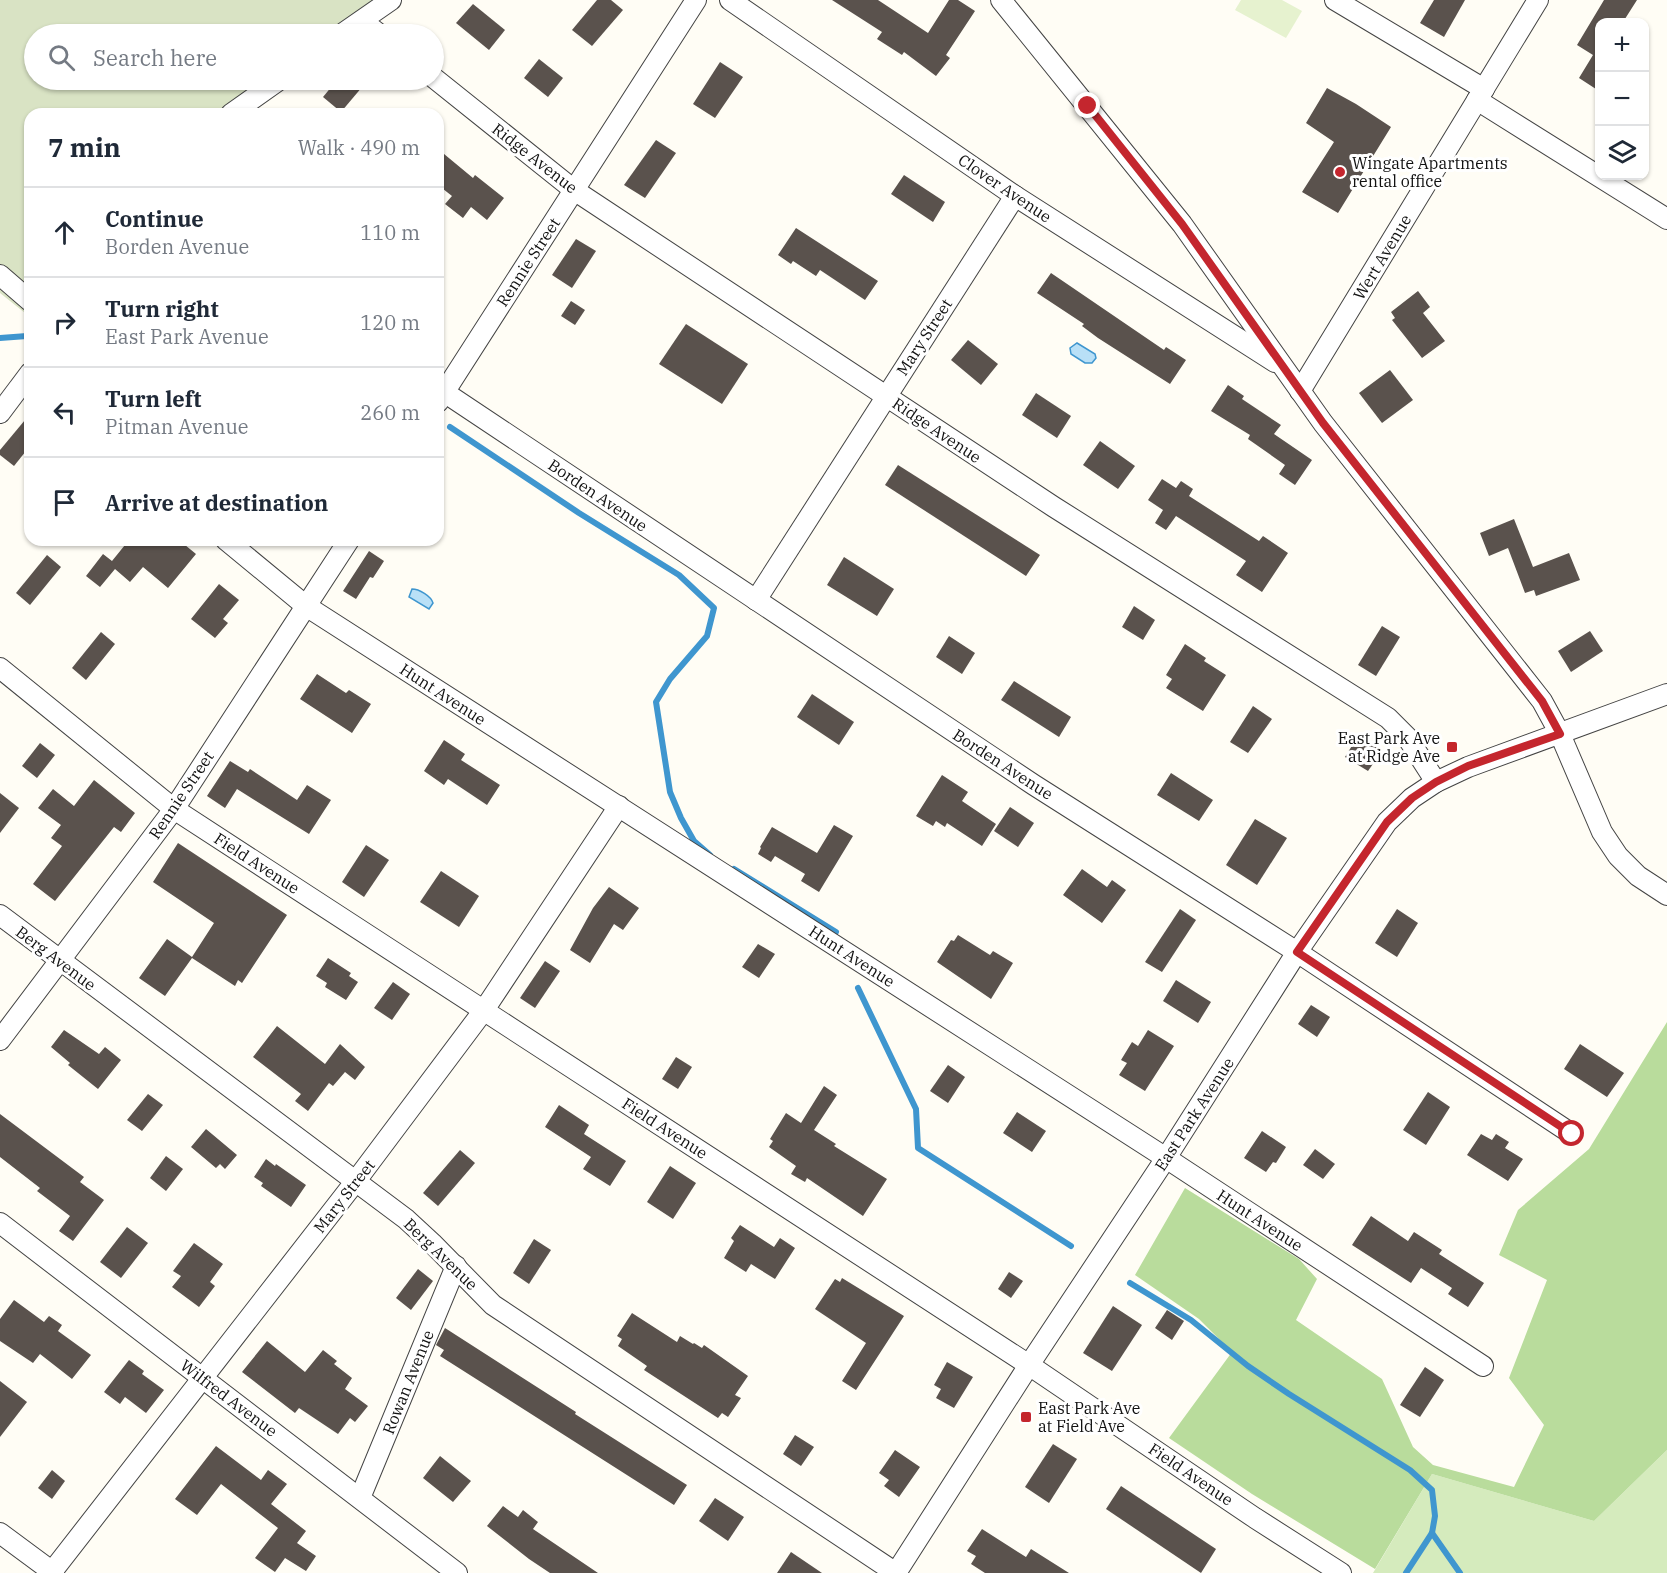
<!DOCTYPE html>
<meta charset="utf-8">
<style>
:root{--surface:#fff;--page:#f2f2f3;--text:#1f2937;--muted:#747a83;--line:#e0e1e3}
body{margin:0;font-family:"IBM Plex Serif",serif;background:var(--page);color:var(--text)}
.controls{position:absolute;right:18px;top:18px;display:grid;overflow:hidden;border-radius:12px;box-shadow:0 2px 4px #0004}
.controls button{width:54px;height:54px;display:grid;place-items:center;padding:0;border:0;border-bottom:2px solid var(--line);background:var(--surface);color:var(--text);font:30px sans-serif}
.stop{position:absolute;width:18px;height:18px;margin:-14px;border:4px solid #c4262e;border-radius:50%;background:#fff}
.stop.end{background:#c4262e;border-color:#fff;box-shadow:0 2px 6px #0008}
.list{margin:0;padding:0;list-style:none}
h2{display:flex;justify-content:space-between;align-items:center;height:78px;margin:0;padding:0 24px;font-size:26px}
h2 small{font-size:20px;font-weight:400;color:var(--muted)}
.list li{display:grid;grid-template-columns:39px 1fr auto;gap:18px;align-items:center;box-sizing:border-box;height:90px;padding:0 24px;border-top:2px solid var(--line)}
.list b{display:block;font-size:22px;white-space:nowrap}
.list p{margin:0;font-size:20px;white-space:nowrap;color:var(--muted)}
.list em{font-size:20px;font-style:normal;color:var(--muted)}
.icon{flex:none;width:33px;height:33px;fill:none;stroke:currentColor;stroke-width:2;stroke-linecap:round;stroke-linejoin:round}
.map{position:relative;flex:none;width:1667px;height:1573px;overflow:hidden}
.search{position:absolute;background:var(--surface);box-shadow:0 2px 4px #0004;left:24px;top:24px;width:420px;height:66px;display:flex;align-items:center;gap:15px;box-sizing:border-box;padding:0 21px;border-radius:33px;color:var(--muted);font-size:22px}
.panel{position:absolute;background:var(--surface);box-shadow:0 2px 4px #0004;left:24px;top:108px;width:420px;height:438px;border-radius:18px}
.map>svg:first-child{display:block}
.green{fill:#d5ebbd}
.forest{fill:#b9dc9c}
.cemetery{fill:#d9e3c4}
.pitch{fill:#e6f2cf}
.water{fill:#b9e0f7;stroke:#3f96cf;stroke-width:1.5}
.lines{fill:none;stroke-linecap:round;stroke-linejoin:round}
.stream{stroke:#3f96cf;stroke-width:6}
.building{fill:#5a524d}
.minor-casing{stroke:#444;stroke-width:22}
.minor{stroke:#fff;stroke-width:20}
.route{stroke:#c4262e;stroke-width:8}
.poi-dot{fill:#c4262e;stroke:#fff;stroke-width:2}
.labels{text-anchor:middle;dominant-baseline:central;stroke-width:6;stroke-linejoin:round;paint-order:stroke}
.street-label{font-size:16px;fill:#111;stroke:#fff}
.poi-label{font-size:16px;fill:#111;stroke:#fff;text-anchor:start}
</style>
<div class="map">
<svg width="1667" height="1573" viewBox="0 0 1667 1573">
<rect width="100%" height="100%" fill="#fffdf5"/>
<!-- green -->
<polygon class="green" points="1667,1450 1667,1573 1373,1573 1432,1474 1594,1521"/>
<!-- forest -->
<polygon class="forest" points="1667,1022 1667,1450 1594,1521 1432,1474 1375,1569 1252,1494 1169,1438 1232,1352 1199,1319 1135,1275 1185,1188 1299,1259 1317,1279 1296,1320 1382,1379 1413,1447 1433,1465 1514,1487 1544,1425 1509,1378 1547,1280 1499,1255 1518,1210 1589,1149"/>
<!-- cemetery -->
<polygon class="cemetery" points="0,0 386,0 337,34 34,34 34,80 273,80 228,114 30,114 30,317 0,293"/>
<!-- pitch -->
<polygon class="pitch" points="1241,0 1282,0 1302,11 1286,38 1235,10"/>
<!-- water -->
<g class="water">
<polygon points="1077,343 1095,354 1096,358 1092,363 1085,363 1071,354 1070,348"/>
<path d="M412 589C419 589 431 596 433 603L429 609 409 597Z"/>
</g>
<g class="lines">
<!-- stream -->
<g class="stream">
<polyline points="0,338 27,336"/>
<polyline points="450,427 579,513 679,575 714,608 707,636 670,679 656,702 670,792 681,818 694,841 710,855"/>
<polyline points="734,869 836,932"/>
<polyline points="858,988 916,1109 918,1148 1071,1246"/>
<polyline points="1130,1283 1191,1320 1248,1366 1289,1394 1410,1470 1432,1490 1435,1516 1432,1533 1406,1573"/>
<polyline points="1432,1533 1460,1573"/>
</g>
</g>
<!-- building -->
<g class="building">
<polygon points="597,0 611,0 623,10 592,46 572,30"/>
<polygon points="832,0 878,0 928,33 949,0 958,0 975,11 946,55 950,58 936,76 904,52 902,55 877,39 882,32"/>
<polygon points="1434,0 1465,0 1444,37 1420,23"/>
<polygon points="1604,0 1637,0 1623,22 1599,22 1599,91 1579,78 1593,55 1577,45"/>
<polygon points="473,4 505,30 489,50 456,23"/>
<polygon points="539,59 563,78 548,97 524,78"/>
<polygon points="720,62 743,77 715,118 693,104"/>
<polygon points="337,80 368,80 341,112 323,97"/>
<polygon points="1327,88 1356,104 1391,127 1338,213 1302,192 1334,142 1306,123"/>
<polygon points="656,140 676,153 645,198 624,185"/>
<polygon points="438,149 473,178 475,175 504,198 487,220 471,207 463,218 445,204 452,196 438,185"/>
<polygon points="904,175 945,202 933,222 891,194"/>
<polygon points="796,228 878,281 865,300 820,270 816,276 793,261 791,264 778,255"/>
<polygon points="576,239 596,251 572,288 552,275"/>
<polygon points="1051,273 1164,350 1166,347 1186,360 1170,384 1098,338 1082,326 1084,324 1037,293"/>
<polygon points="1418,291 1430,307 1423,313 1445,341 1422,358 1392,320 1395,318 1391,312"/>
<polygon points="571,301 585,310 575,325 561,316"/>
<polygon points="686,324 748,364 722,404 659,364"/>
<polygon points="968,340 998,364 981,385 951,360"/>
<polygon points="1390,370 1413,400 1382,423 1359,393"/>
<polygon points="1228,385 1244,396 1242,399 1281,425 1274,434 1312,460 1295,485 1279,474 1285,465 1248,439 1250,435 1211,411"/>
<polygon points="1036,393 1071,416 1057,438 1022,415"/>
<polygon points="30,414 30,446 14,466 0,455 0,450"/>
<polygon points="1100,441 1135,466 1118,489 1083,465"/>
<polygon points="898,465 1040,555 1026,576 885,485"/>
<polygon points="1162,479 1176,488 1181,481 1193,489 1189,496 1259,541 1263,536 1288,553 1262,592 1236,575 1246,561 1176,516 1166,530 1155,523 1163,510 1148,500"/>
<polygon points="1514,519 1533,567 1569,553 1580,580 1536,596 1534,590 1525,593 1508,548 1489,556 1480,533"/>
<polygon points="129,540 179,540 196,554 168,588 143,567 130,582 115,569 100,587 86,576 103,554 112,561"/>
<polygon points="369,551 384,561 373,578 370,577 356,599 343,591"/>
<polygon points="47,555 61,567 30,605 16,593"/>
<polygon points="844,557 894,589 877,616 827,585"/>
<polygon points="219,584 239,600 223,619 228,623 215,638 191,619"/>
<polygon points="1134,606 1155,620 1143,640 1122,627"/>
<polygon points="1382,626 1400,637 1376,676 1358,665"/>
<polygon points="1590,631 1603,651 1571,672 1558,651"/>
<polygon points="101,632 115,644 86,680 72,668"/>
<polygon points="949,636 975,653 962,674 936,657"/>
<polygon points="1185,644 1206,658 1204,661 1226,675 1203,711 1166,688 1172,679 1166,675"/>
<polygon points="317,674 346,693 349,690 371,704 352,733 300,699"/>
<polygon points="1014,681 1071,717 1059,737 1001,700"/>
<polygon points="812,694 854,722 839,745 797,717"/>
<polygon points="1253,706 1272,719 1248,753 1230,742"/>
<polygon points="1358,736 1382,751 1368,771 1345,757"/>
<polygon points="444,740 465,754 461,760 500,785 487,805 448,779 444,785 424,771"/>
<polygon points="40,743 55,755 37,778 22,766"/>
<polygon points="230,761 248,772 250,769 297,800 307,785 331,800 309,834 237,789 225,808 207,796"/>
<polygon points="1171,773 1213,800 1199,821 1157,795"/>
<polygon points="942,775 968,792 962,801 996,824 982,846 947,823 945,827 936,821 933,826 916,816"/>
<polygon points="94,780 135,813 121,832 114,827 55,901 33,884 62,846 51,838 61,825 38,808 53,789 74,806"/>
<polygon points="0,793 19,808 0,833"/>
<polygon points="1010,807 1034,823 1018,847 994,831"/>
<polygon points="1255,819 1287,838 1257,885 1226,865"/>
<polygon points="834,825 853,836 819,892 801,881 805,874 775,856 771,862 758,854 761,848 760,847 772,827 817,853"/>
<polygon points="178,843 287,915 242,983 238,980 235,986 192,958 165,996 139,978 167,939 192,957 214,923 153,882"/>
<polygon points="366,845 389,860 364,897 342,882"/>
<polygon points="1082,869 1107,887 1112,880 1126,890 1102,923 1063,895"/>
<polygon points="441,871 479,896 459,927 420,902"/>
<polygon points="609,887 639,908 623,930 614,924 590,963 570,950 593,908"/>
<polygon points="1180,909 1196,920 1162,972 1145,962"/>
<polygon points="1397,909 1418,923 1397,957 1375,943"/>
<polygon points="958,935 990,955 993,951 1013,963 991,999 937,962 951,940 954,941"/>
<polygon points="758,944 775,954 759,978 742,967"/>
<polygon points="328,958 351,973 349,976 358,982 346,1000 325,987 327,983 316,976"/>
<polygon points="545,961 560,971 535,1008 520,998"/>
<polygon points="1176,980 1211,1002 1198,1023 1163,1001"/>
<polygon points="393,982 410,994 392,1020 374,1008"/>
<polygon points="1311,1005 1330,1017 1317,1037 1298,1024"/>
<polygon points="277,1026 325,1064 340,1044 365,1067 355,1080 345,1072 333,1086 329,1083 308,1111 295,1101 301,1094 253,1057"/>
<polygon points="64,1030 99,1054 105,1047 121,1060 98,1089 68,1065 70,1063 51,1047"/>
<polygon points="1148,1030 1174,1046 1145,1091 1119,1075 1127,1063 1121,1060 1132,1042 1138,1046"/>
<polygon points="1580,1044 1624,1073 1607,1097 1564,1069"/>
<polygon points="676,1057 692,1067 678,1089 662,1079"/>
<polygon points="948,1065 965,1077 948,1103 930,1091"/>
<polygon points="824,1086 837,1095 814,1130 836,1144 834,1146 887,1179 863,1216 807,1178 805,1182 791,1174 796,1166 769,1147 773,1141 770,1139 786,1113 801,1123"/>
<polygon points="1428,1092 1450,1107 1426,1145 1403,1130"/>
<polygon points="148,1094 163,1105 142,1131 127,1120"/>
<polygon points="559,1105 589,1125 584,1134 626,1161 610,1186 583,1169 591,1157 545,1127"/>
<polygon points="1017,1112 1046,1131 1032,1152 1003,1133"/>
<polygon points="0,1114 84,1177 80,1182 104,1200 73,1241 59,1231 70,1216 37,1191 40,1188 0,1157"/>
<polygon points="206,1129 237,1155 225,1169 220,1164 216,1168 191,1147"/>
<polygon points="1262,1131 1286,1147 1276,1163 1273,1162 1266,1172 1244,1158"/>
<polygon points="1481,1134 1492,1140 1496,1134 1509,1142 1505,1148 1523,1159 1508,1181 1467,1155"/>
<polygon points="1315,1149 1335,1164 1323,1179 1303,1165"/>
<polygon points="460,1150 475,1163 438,1206 423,1193"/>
<polygon points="166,1156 183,1169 166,1191 150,1178"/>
<polygon points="266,1159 275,1166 276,1164 306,1185 291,1207 261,1186 263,1183 254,1177"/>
<polygon points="670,1166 696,1183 673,1219 647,1202"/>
<polygon points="1371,1216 1408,1241 1414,1232 1442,1250 1439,1254 1484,1283 1468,1307 1448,1294 1452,1288 1421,1268 1411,1283 1352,1245"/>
<polygon points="740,1225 774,1247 780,1238 795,1248 775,1279 751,1264 746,1272 724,1258 734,1241 731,1238"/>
<polygon points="127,1227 148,1243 121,1278 100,1262"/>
<polygon points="534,1239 551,1250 529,1284 513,1273"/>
<polygon points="194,1243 223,1264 210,1282 215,1286 199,1307 172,1287 181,1276 173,1271"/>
<polygon points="418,1269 433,1281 411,1310 396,1298"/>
<polygon points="1009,1272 1023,1281 1011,1298 998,1289"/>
<polygon points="842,1278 904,1316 856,1390 842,1381 866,1343 815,1309 835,1279 840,1282"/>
<polygon points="14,1300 44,1322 49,1316 62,1325 58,1331 91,1355 72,1379 40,1354 33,1363 0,1341 0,1319"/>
<polygon points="1113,1306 1142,1325 1112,1371 1083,1353"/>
<polygon points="1167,1310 1184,1321 1172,1340 1155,1328"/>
<polygon points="632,1313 677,1342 680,1336 693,1344 694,1343 702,1348 704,1345 748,1376 735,1395 741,1398 728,1417 722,1413 718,1418 644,1370 647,1366 618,1346 622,1339 617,1336"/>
<polygon points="445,1328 576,1412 575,1414 687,1485 674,1505 440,1356 444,1350 436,1345"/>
<polygon points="267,1341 305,1372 323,1350 337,1361 334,1364 352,1378 345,1389 368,1406 355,1422 350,1418 338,1434 299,1408 295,1413 242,1372"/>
<polygon points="129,1360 144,1371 142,1374 164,1390 146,1413 125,1397 120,1404 104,1392"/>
<polygon points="947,1362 973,1377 954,1408 936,1398 941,1389 934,1385"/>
<polygon points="1425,1367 1444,1380 1420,1417 1400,1405"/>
<polygon points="0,1381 27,1402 0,1437"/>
<polygon points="795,1435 814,1447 801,1466 783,1454"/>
<polygon points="1053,1444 1077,1459 1049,1503 1025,1487"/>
<polygon points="216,1446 261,1480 268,1470 287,1484 271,1504 306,1531 297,1543 316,1556 306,1571 285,1558 275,1572 255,1558 278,1528 221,1484 197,1515 175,1499"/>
<polygon points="895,1450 920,1467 899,1497 884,1486 889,1480 879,1473"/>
<polygon points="440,1456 471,1481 453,1502 423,1478"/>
<polygon points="52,1470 65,1481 52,1499 38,1488"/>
<polygon points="1121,1486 1216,1549 1201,1573 1106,1509"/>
<polygon points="715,1498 744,1517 728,1541 699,1521"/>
<polygon points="503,1506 518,1517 523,1510 538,1522 533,1529 598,1573 550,1573 529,1559 487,1526"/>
<polygon points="982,1529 1026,1557 1031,1549 1069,1573 985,1573 971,1564 976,1556 967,1551"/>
<polygon points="791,1552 822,1573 777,1573"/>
</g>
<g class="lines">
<!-- minor casing -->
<g class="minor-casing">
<g id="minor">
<polyline points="730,0 1015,196 1275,362"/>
<polyline points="1001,0 1182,224 1323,423 1542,701 1560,734 1602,832 1618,856 1638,876 1667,895"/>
<polyline points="1335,0 1484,89"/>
<polyline points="362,21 379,34"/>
<polyline points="342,34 391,0"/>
<polyline points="434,78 574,190 1054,507 1388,718 1407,737 1436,782"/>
<polyline points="1477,100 1667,219"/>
<polyline points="231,114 279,80"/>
<polyline points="0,275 30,301"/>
<polyline points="438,388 1034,785 1297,952 1572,1134"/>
<polyline points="1300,391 1538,0"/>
<polyline points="438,402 696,0"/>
<polyline points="0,413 30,373"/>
<polyline points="226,540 306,606 1166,1158 1483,1366"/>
<polyline points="756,600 1015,196"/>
<polyline points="0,668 174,809 1029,1365 1255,1518 1341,1573"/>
<polyline points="0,915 406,1219 432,1243 493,1305 896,1573"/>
<polyline points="0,1040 174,809 349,540"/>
<polyline points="0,1223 457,1573"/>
<polyline points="360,1498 456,1266"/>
<polyline points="0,1533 54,1573"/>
<polyline points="51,1573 355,1182 484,1010 619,806"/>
<polyline points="896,1573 1029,1365 1166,1158 1297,952 1387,822 1412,798 1436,782 1468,767 1667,694"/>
</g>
</g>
<!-- minor -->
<use href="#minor" class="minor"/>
</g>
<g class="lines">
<!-- route -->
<polyline class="route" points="1088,106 1182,224 1323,423 1542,701 1560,734 1468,766 1436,782 1412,798 1387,822 1297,952 1572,1134"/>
</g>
<!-- markers -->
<g class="poi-dot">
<circle cx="1340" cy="172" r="6"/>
<rect x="1446" y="741" width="12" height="12" rx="3"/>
<rect x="1020" y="1411" width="12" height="12" rx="3"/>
</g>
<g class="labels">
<!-- street labels -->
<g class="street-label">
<text transform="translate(535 158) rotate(38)">Ridge Avenue</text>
<text transform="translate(1005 188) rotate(34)">Clover Avenue</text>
<text transform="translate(1382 257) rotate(-59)">Wert Avenue</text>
<text transform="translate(528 262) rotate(-57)">Rennie Street</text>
<text transform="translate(924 337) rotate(-57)">Mary Street</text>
<text transform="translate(937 430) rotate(34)">Ridge Avenue</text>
<text transform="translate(598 495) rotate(34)">Borden Avenue</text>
<text transform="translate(443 694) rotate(33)">Hunt Avenue</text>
<text transform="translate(1003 764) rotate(33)">Borden Avenue</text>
<text transform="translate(181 795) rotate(-56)">Rennie Street</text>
<text transform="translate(257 863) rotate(33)">Field Avenue</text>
<text transform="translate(852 956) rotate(33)">Hunt Avenue</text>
<text transform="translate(56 958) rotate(37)">Berg Avenue</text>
<text transform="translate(1194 1114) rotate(-57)">East Park Avenue</text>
<text transform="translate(665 1128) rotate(33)">Field Avenue</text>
<text transform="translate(344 1196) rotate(-52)">Mary Street</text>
<text transform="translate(1260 1220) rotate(33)">Hunt Avenue</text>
<text transform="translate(441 1254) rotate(44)">Berg Avenue</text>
<text transform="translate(408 1382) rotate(-68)">Rowan Avenue</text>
<text transform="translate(229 1398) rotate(37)">Wilfred Avenue</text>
<text transform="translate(1191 1474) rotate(34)">Field Avenue</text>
</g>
<!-- poi labels -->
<g class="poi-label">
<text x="1352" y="163">Wingate Apartments<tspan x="1352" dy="18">rental office</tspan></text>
<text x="1440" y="738" text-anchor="end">East Park Ave<tspan x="1440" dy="18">at Ridge Ave</tspan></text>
<text x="1038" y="1408">East Park Ave<tspan x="1038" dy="18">at Field Ave</tspan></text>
</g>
</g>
</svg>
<div class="controls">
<button>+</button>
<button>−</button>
<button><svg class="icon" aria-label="layers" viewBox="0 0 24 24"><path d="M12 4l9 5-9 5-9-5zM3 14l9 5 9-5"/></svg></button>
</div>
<div class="stop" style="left:1572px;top:1134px"></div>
<div class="stop end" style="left:1088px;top:106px"></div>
<div class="search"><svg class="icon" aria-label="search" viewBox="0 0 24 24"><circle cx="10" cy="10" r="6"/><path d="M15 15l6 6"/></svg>Search here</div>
<section class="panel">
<h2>7 min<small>Walk · 490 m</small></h2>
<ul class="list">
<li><svg class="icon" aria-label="ahead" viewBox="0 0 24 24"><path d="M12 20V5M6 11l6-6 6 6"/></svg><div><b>Continue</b><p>Borden Avenue</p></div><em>110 m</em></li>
<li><svg class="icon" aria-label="right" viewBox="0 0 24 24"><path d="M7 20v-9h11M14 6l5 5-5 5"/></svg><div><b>Turn right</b><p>East Park Avenue</p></div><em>120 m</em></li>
<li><svg class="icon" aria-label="left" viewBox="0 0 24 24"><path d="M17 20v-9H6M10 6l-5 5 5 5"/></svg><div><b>Turn left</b><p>Pitman Avenue</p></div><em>260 m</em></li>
<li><svg class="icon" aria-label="arrive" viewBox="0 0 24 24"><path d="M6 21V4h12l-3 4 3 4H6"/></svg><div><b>Arrive at destination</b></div></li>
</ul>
</section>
</div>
